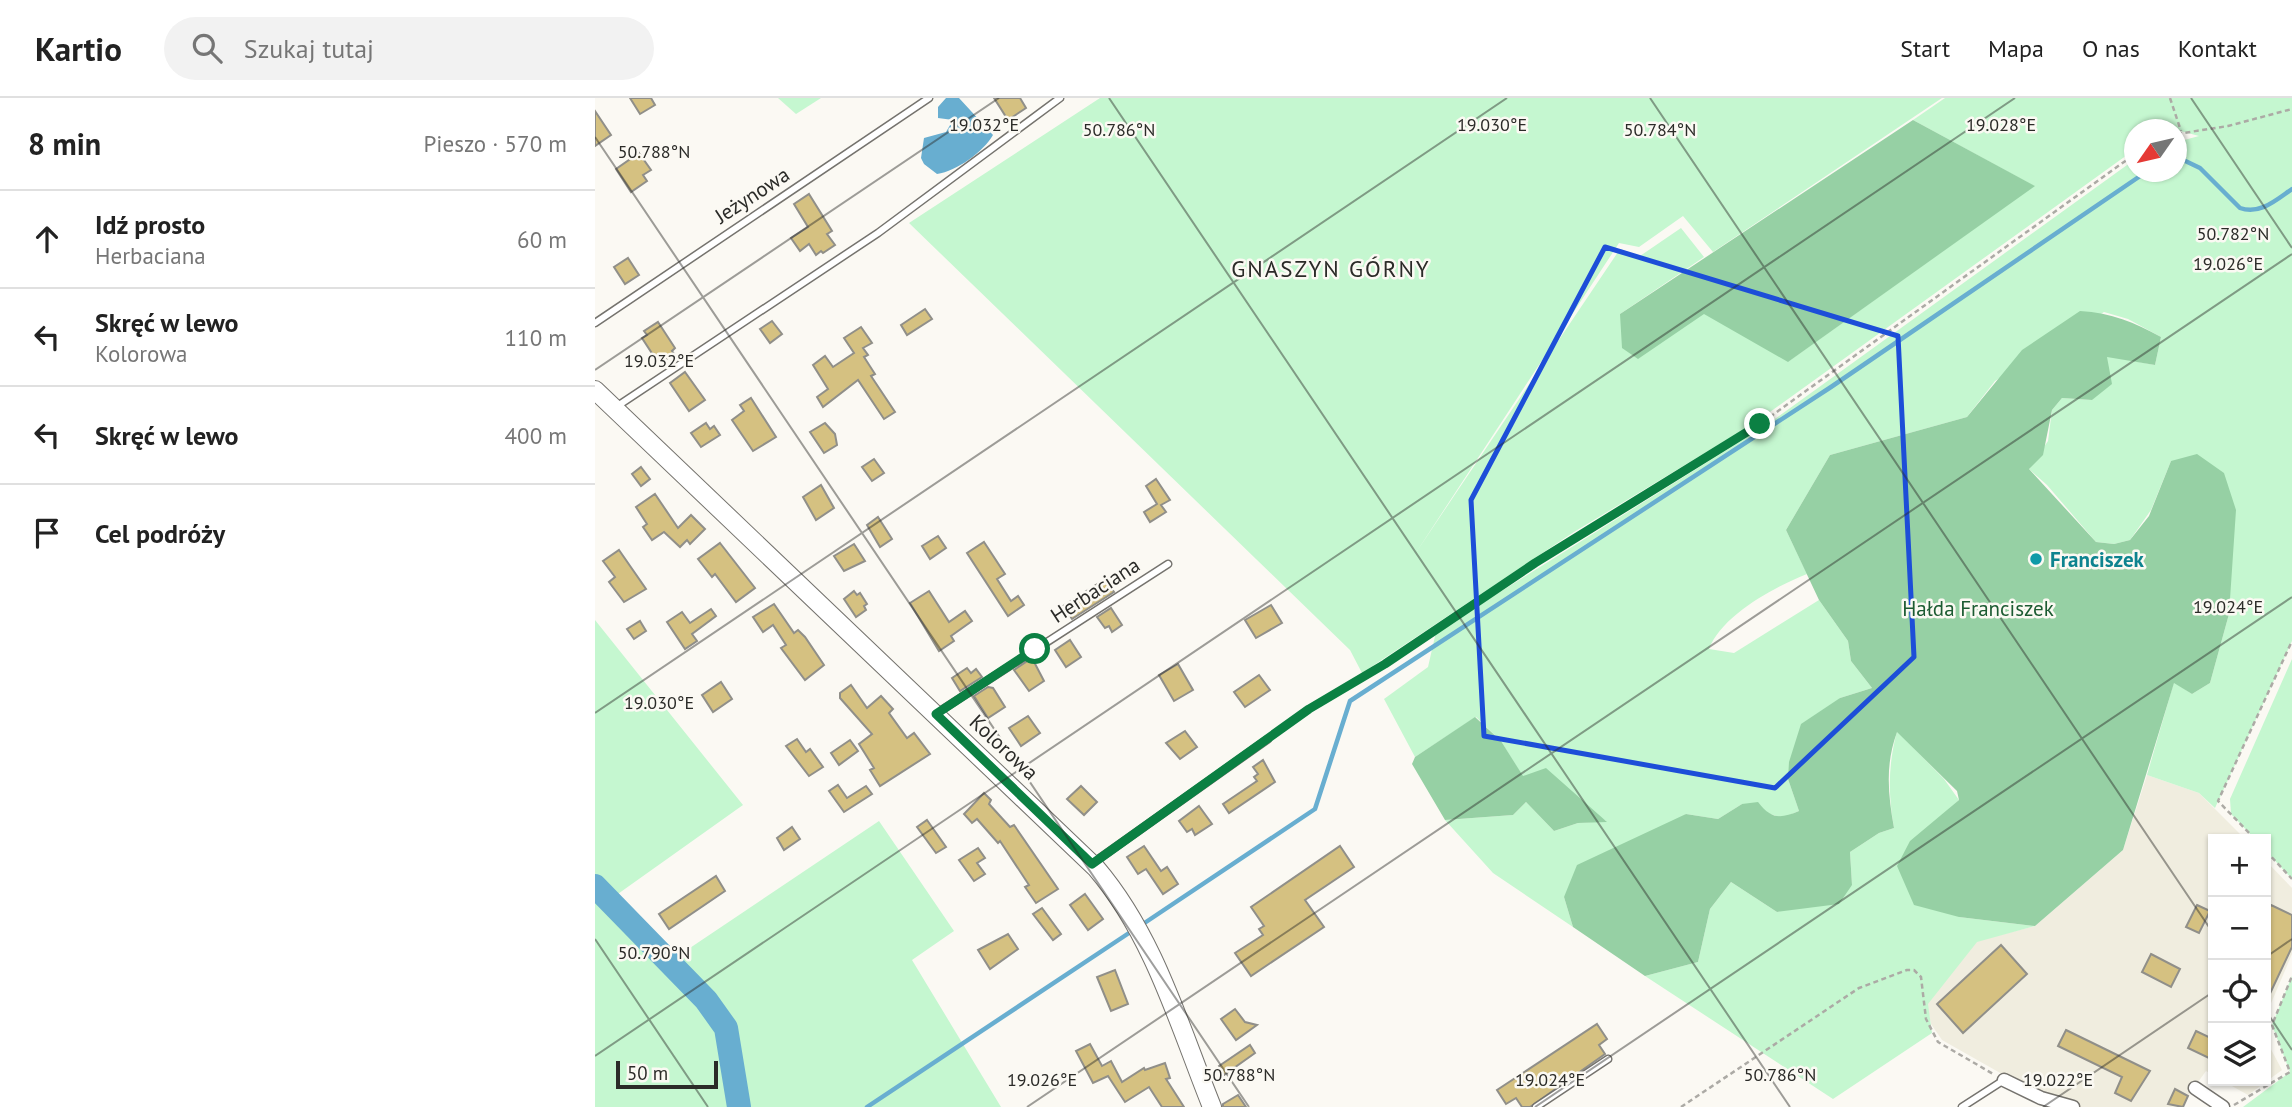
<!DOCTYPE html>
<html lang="pl">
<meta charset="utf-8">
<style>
:root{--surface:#fff;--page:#f2f2f2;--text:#222;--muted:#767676;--line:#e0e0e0}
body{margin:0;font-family:"PT Sans",sans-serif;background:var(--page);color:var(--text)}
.controls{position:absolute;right:21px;bottom:21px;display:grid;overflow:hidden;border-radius:0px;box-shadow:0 2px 5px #0004}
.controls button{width:63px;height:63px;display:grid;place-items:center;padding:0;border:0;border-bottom:2px solid var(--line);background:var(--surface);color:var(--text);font:35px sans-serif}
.compass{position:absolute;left:1529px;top:21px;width:63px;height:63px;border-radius:50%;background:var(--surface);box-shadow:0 2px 5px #0004;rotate:236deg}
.scale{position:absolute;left:21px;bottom:18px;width:102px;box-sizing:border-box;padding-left:7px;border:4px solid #2b2b28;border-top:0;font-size:19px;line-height:24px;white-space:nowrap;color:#2b2b28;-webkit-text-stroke:5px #fbf9f3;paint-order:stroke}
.stop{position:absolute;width:21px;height:21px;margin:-16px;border:5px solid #0b8043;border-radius:50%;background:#fff}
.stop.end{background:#0b8043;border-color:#fff;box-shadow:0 2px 7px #0008}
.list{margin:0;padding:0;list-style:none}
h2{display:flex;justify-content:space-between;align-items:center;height:91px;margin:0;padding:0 28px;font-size:30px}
h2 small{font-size:23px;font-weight:400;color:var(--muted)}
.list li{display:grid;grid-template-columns:46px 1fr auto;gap:21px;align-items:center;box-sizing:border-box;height:98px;padding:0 28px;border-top:2px solid var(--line)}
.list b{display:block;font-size:26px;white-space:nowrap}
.list p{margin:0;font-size:23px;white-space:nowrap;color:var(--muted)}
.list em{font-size:23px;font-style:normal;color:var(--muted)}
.icon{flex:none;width:38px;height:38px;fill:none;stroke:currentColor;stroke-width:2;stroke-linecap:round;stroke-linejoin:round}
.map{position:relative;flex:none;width:1697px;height:1009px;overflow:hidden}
header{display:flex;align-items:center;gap:42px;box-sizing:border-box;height:98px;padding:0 35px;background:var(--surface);border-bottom:2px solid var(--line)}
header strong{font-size:33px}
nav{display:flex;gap:38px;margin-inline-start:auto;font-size:24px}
.search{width:490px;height:63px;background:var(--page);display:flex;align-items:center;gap:18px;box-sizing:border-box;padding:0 24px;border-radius:38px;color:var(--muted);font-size:26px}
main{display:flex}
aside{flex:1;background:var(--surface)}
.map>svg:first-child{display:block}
.built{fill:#f0eddf}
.green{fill:#c5f7d0}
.forest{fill:#96d0a4}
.water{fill:#68aed0}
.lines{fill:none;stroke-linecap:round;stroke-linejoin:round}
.stream{stroke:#68aed0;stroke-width:4.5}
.river{stroke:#68aed0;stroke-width:24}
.building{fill:#d5c181;stroke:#908f89;stroke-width:2}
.lane-casing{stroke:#75736e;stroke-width:9}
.street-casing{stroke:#75736e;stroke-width:15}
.secondary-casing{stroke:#75736e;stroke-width:20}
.path{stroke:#acaaa5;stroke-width:2.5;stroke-dasharray:5 3.5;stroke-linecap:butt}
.lane{stroke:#fff;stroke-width:6}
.street{stroke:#fff;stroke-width:12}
.secondary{stroke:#fff;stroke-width:18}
.route{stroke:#0b8043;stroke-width:9}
.marked{fill:none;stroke:#1d4ed8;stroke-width:5;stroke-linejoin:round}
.ticks{fill:none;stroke:#2b2b28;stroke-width:2;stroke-opacity:0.45}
.culture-dot{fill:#0f9aa8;stroke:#fbf9f3;stroke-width:2.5}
.labels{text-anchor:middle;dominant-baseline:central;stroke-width:5;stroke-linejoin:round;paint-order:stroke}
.street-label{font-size:21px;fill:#2b2b28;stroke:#fbf9f3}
.culture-label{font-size:21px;font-weight:bold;fill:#0d838f;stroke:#fbf9f3;text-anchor:start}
.park-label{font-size:21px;fill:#1c5b32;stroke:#fbf9f3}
.neighbourhood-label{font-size:23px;letter-spacing:2px;fill:#2b2b28;stroke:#fbf9f3}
.ticks-label{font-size:18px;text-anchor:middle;fill:#2b2b28;stroke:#fbf9f3;stroke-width:5;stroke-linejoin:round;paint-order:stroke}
</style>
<header>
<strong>Kartio</strong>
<div class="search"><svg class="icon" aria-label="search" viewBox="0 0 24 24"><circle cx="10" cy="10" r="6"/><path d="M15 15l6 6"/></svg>Szukaj tutaj</div>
<nav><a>Start</a><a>Mapa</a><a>O nas</a><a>Kontakt</a></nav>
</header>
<main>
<aside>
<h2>8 min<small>Pieszo · 570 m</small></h2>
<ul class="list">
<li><svg class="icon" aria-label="ahead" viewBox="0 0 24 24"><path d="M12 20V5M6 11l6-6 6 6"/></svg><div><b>Idź prosto</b><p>Herbaciana</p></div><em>60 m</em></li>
<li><svg class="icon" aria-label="left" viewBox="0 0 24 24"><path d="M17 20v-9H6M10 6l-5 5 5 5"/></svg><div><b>Skręć w lewo</b><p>Kolorowa</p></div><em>110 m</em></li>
<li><svg class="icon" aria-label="left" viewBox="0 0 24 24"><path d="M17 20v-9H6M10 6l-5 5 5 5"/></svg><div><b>Skręć w lewo</b></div><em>400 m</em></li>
<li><svg class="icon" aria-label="arrive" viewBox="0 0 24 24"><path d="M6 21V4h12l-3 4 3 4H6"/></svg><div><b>Cel podróży</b></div></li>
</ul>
</aside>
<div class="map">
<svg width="1697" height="1009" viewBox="0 0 1697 1009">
<rect width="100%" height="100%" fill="#fbf9f3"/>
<!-- built -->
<g class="built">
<polygon points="1552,677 1604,695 1650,741 1618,741 1618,977 1611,973 1585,1009 1482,1009 1437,993 1347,942 1336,926 1332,906 1382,843 1440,828 1528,752"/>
<polygon points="1671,763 1697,790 1697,856 1671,917"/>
<polygon points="1671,942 1687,972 1653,997 1628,983 1671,983"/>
</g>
<!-- green -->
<g class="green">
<polygon points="183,0 226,0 201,16"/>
<path d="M505 0H1347L1118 154 1088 118 1044 149 1024 145 822 453 1025 151 1045 158 1086 130 1109 159 1025 216 1109 215 1194 263 1439 88 1318 22 1350 0H1697V543L1620 710 1604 695 1552 677 1579 584 1597 596 1615 585 1634 516 1576 363 1556 412 1535 442 1519 446 1501 444 1452 387 1434 371 1453 343 1457 312 1467 300 1497 302 1512 258 1560 267 1566 239 1533 221 1509 214 1400 283 1372 319 1235 357 1191 432 1212 476C1179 489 1127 517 1114 551L1139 555 1224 502 1253 543 1256 563 1277 590 1245 600 1193 681 1204 713 1187 720 1147 706 1123 721 1091 716 969 799 978 829 898 775 850 722 918 717 931 704 959 733 983 725 1011 723 928 679 906 643 881 619 820 659 789 601 833 569 841 534 1170 328 1539 62 1540 74H1582V44L1604 38 1582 32H1540L1539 52 1161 324 979 434 767 575 755 552 314 125Z"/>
<polygon points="0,522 148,707 20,798 80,860 284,723 359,833 317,862 406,1009 0,1009"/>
<polygon points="1697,561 1697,781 1671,753 1671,741 1660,741 1636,716 1635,701"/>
<path d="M1302 633 1349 681 1364 702 1342 722 1364 819 1440 828 1382 844 1333 906 1337 935 1238 1001 1050 878 1103 864 1115 811 1136 784 1182 814 1257 787 1255 754 1284 735 1299 730C1293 695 1293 668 1302 633Z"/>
<polygon points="1697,878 1697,1009 1648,1009 1695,974 1677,927"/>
</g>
<!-- forest -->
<g class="forest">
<polygon points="1318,22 1440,88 1193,264 1109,216 1043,261 1027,250 1025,216"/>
<path d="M1485 213C1517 215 1539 224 1566 239L1560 267 1512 259 1517 286 1497 302 1467 300 1457 312 1448 357 1434 371 1501 444 1519 446 1535 442 1554 418 1576 363 1602 356 1629 375 1641 412 1634 516 1615 585 1597 596 1579 585 1528 752 1440 828 1364 819 1319 807 1302 768 1315 743 1364 702 1362 693 1302 634C1290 667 1293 696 1299 730L1284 735 1255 754 1257 787 1244 806 1182 814 1136 784 1115 811 1103 864 1050 878 978 829 969 799 982 767 1091 716 1123 721 1147 706 1163 704C1176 721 1185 721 1204 713L1193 681 1194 664 1206 626 1245 600 1277 590 1256 563 1253 543 1224 502 1191 432 1235 357 1372 319 1427 252Z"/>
<polygon points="880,619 906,643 928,678 951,670 1012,724 983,725 959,733 931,704 918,717 850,722 817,666 820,659"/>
</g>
<!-- water -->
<path class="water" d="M351 0H364L398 37C388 54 362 73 342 76L329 66 326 60 329 40 351 34 358 22 343 20V9Z"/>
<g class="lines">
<!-- stream -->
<g class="stream">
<path d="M1582 59 1605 70 1645 110C1665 117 1681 102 1697 91"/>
<polyline points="545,828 720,711 755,603 1236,289 1551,74"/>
<polyline points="272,1009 537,833"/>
</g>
<!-- river -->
<polyline class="river" points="0,788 111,902 131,930 144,1009"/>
</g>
<!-- building -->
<g class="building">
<polygon points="35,0 56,0 60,7 45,16"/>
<polygon points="399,0 425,0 431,10 413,22"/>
<polygon points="0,13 16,37 0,48"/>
<polygon points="44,55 56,72 48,77 52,83 36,94 21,71"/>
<polygon points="214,96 237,133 232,136 240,147 228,155 226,153 221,157 214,146 205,153 196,140 213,129 199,106"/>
<polygon points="33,160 44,177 30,186 19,169"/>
<polygon points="330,211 337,221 312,237 306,227"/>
<polygon points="177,223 187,236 175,245 165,231"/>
<polygon points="63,224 80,250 77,253 79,256 64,266 47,240 52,237 49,233"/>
<polygon points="266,229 277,245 268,250 273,257 269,259 280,276 276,278 300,314 289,321 263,282 228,309 222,299 233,291 218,267 230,258 238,269 259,255 249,240"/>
<polygon points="90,274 110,302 94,313 75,285"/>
<polygon points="156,300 181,339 158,353 137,322 149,313 145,307"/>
<polygon points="111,325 115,331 119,328 125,337 106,349 96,335"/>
<polygon points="230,325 240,336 242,347 229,355 215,334"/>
<polygon points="279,361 289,375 277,383 267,369"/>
<polygon points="46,369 55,381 46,388 37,376"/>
<polygon points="561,381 575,402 566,407 571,414 555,424 549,414 562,406 551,388"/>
<polygon points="226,387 239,410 221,422 208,399"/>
<polygon points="60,396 83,430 96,417 110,431 95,446 92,442 85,449 69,434 57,442 48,429 52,426 41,409"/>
<polygon points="283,419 297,441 285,449 272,427"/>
<polygon points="343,438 351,450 335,461 327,448"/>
<polygon points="389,444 410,476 402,481 416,503 423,498 429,507 413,518 372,455"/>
<polygon points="125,445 160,490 141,504 120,476 117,479 103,461"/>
<polygon points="259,446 270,463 249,473 239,458"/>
<polygon points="24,452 51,491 29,504 14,484 20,479 8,463"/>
<polygon points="510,481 519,494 477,521 468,508"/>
<polygon points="259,493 262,497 265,495 272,506 269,508 271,512 261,519 249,501"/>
<polygon points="334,493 354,524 370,513 377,523 356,538 359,543 344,553 315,505"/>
<polygon points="179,506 199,535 203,532 210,539 229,567 210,582 186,550 191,547 178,527 168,534 158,519"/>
<polygon points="676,507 687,525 661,540 650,522"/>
<polygon points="516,510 527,527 517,534 514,528 510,530 502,519"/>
<polygon points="116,511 121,518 97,536 102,543 90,551 72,524 87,514 95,525"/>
<polygon points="45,523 51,533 39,541 32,531"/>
<polygon points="475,542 486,559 471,569 460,552"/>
<polygon points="437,560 449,583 434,593 419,572"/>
<polygon points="583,566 598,592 579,603 564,577"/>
<polygon points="372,570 376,575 381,571 387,579 365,593 357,580"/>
<polygon points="664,577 675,592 650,609 639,594"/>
<polygon points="126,584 137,601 118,614 107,597"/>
<polygon points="256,587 272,610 286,598 298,611 294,615 312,640 319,635 335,656 285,688 275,672 279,670 264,646 277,636 245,600 245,595"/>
<polygon points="393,589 398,590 410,609 393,620 379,598"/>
<polygon points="433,618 445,635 426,648 414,630"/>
<polygon points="590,633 602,649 585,661 571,645"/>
<polygon points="202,641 211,654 215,651 228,669 214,678 191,648"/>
<polygon points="255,642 263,653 244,667 236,655"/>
<polygon points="668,662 680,684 634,715 628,706 662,683 659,679 663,676 658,669"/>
<polygon points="243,687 252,700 271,688 277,696 249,714 234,693"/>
<polygon points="486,688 502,704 489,717 472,701"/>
<polygon points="389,695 396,702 394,706 415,729 419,727 463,791 441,805 430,789 434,787 405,743 403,745 382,721 377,725 369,716"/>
<polygon points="604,708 617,726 600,737 597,731 592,734 584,723"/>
<polygon points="332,722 351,749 341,755 322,729"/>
<polygon points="197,729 205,741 189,752 182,740"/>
<polygon points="549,748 566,773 572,769 583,786 568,796 551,771 543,776 532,759"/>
<polygon points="745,748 759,769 710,802 729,829 656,878 640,855 668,837 664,831 669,828 656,809"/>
<polygon points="383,750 390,760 382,765 390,776 379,783 364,762"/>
<polygon points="121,778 130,793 74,831 64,816"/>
<polygon points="490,796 508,821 493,832 475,807"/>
<polygon points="1602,807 1615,813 1604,835 1591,829"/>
<polygon points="1676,807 1697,817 1697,849 1671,904 1671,817"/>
<polygon points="447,810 466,836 458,842 438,816"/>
<polygon points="413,836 423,851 395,871 383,852"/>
<polygon points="1406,847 1432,876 1368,935 1342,906"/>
<polygon points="1556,856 1585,871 1576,889 1547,874"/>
<polygon points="520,872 533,906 516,913 502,879"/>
<polygon points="640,911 650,924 662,927 641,942 626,921"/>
<polygon points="1002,926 1012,941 1004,947 1010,956 935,1009 927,1009 921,1000 911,1006 902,992"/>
<polygon points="1471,932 1555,973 1536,1003 1520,995 1527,979 1463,948"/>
<polygon points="1601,933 1618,941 1616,961 1593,950"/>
<polygon points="495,946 507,968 516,963 527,984 549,970 550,972 570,965 575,980 571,981 589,1009 567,1009 554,989 530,1004 513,978 498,985 481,953"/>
<polygon points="655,947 660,955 629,977 624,968"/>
<polygon points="1580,991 1593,998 1588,1009 1573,1006"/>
<polygon points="643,997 651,1009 628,1009 628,1006"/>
</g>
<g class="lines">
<!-- lane casing -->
<g class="lane-casing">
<g id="lane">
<polyline points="0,225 334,0"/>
<polyline points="21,309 283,135 465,0"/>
<polyline points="342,615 573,466"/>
<polyline points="498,765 673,641"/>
<polyline points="941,1009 1013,961"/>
<polyline points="1367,1009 1409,982"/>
</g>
</g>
<!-- street casing -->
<g class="street-casing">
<g id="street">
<polyline points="1409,982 1446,1000 1478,1009"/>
<polyline points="1600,990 1628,1009"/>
</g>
</g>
<!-- secondary casing -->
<g class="secondary-casing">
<path id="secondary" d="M0 292 501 770C559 838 584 927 617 1009"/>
</g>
<!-- path -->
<g class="path">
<polyline points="1575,0 1586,33"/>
<polyline points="1582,36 1633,28 1697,11"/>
<polyline points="681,635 940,465 1165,326 1540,56"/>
<polyline points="1660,741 1623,703 1697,543"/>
<polyline points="1671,753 1697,781"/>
<polyline points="1639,1007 1695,974 1677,927 1697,878"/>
<polyline points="1086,1009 1264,890 1312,872 1319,872 1326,879 1331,921 1343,944 1400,977"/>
</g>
<!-- lane -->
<use href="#lane" class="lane"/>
<!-- street -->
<use href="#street" class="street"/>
<!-- secondary -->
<use href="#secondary" class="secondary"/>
</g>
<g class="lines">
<!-- route -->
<polyline class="route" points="440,551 341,616 497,766 714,611 790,566 940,465 1165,326"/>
</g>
<!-- marked area -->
<path class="marked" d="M1010 149 1303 238 1319 559 1180 690 889 638 876 402Z"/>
<!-- ticks -->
<path class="ticks" d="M514 0 1195 1009M1055 0 1618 835M1596 0 1697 150M0 39 654 1009M0 272 404 0M0 615 912 0M0 841 113 1009M1671 859 1697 841M1671 913 1697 952M0 958 1420 0M432 1009 1697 156M940 1009 1697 499M1448 1009 1618 894"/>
<!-- markers -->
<circle class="culture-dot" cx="1441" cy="461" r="7"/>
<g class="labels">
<!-- street labels -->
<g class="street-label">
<text transform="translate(157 97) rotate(-33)">Jeżynowa</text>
<text transform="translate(500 492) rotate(-33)">Herbaciana</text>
<text transform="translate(409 649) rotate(43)">Kolorowa</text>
</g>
<!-- culture labels -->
<g class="culture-label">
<text x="1455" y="461">Franciszek</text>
</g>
<!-- park labels -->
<g class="park-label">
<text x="1383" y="510">Hałda Franciszek</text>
</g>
<!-- neighbourhood labels -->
<g class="neighbourhood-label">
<text x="736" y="170">GNASZYN GÓRNY</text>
</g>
</g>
<g class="ticks-label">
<text x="389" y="33">19.032°E</text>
<text x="897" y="33">19.030°E</text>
<text x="1406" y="33">19.028°E</text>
<text x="524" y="38">50.786°N</text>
<text x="1065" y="38">50.784°N</text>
<text x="59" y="60">50.788°N</text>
<text x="1638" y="142">50.782°N</text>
<text x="1633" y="172">19.026°E</text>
<text x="64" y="269">19.032°E</text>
<text x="1633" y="515">19.024°E</text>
<text x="64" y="611">19.030°E</text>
<text x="59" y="861">50.790°N</text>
<text x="644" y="983">50.788°N</text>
<text x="1185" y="983">50.786°N</text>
<text x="447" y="988">19.026°E</text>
<text x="955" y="988">19.024°E</text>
<text x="1463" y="988">19.022°E</text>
</g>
</svg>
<div class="controls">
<button>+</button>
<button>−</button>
<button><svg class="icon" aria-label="locate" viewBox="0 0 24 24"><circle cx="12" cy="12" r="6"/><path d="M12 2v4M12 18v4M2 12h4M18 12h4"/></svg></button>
<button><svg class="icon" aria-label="layers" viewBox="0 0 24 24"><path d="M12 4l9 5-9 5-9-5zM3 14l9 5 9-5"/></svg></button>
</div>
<svg class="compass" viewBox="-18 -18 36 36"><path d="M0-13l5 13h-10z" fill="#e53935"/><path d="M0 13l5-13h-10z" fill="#767676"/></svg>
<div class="scale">50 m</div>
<div class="stop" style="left:440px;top:551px"></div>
<div class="stop end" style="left:1165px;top:326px"></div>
</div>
</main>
